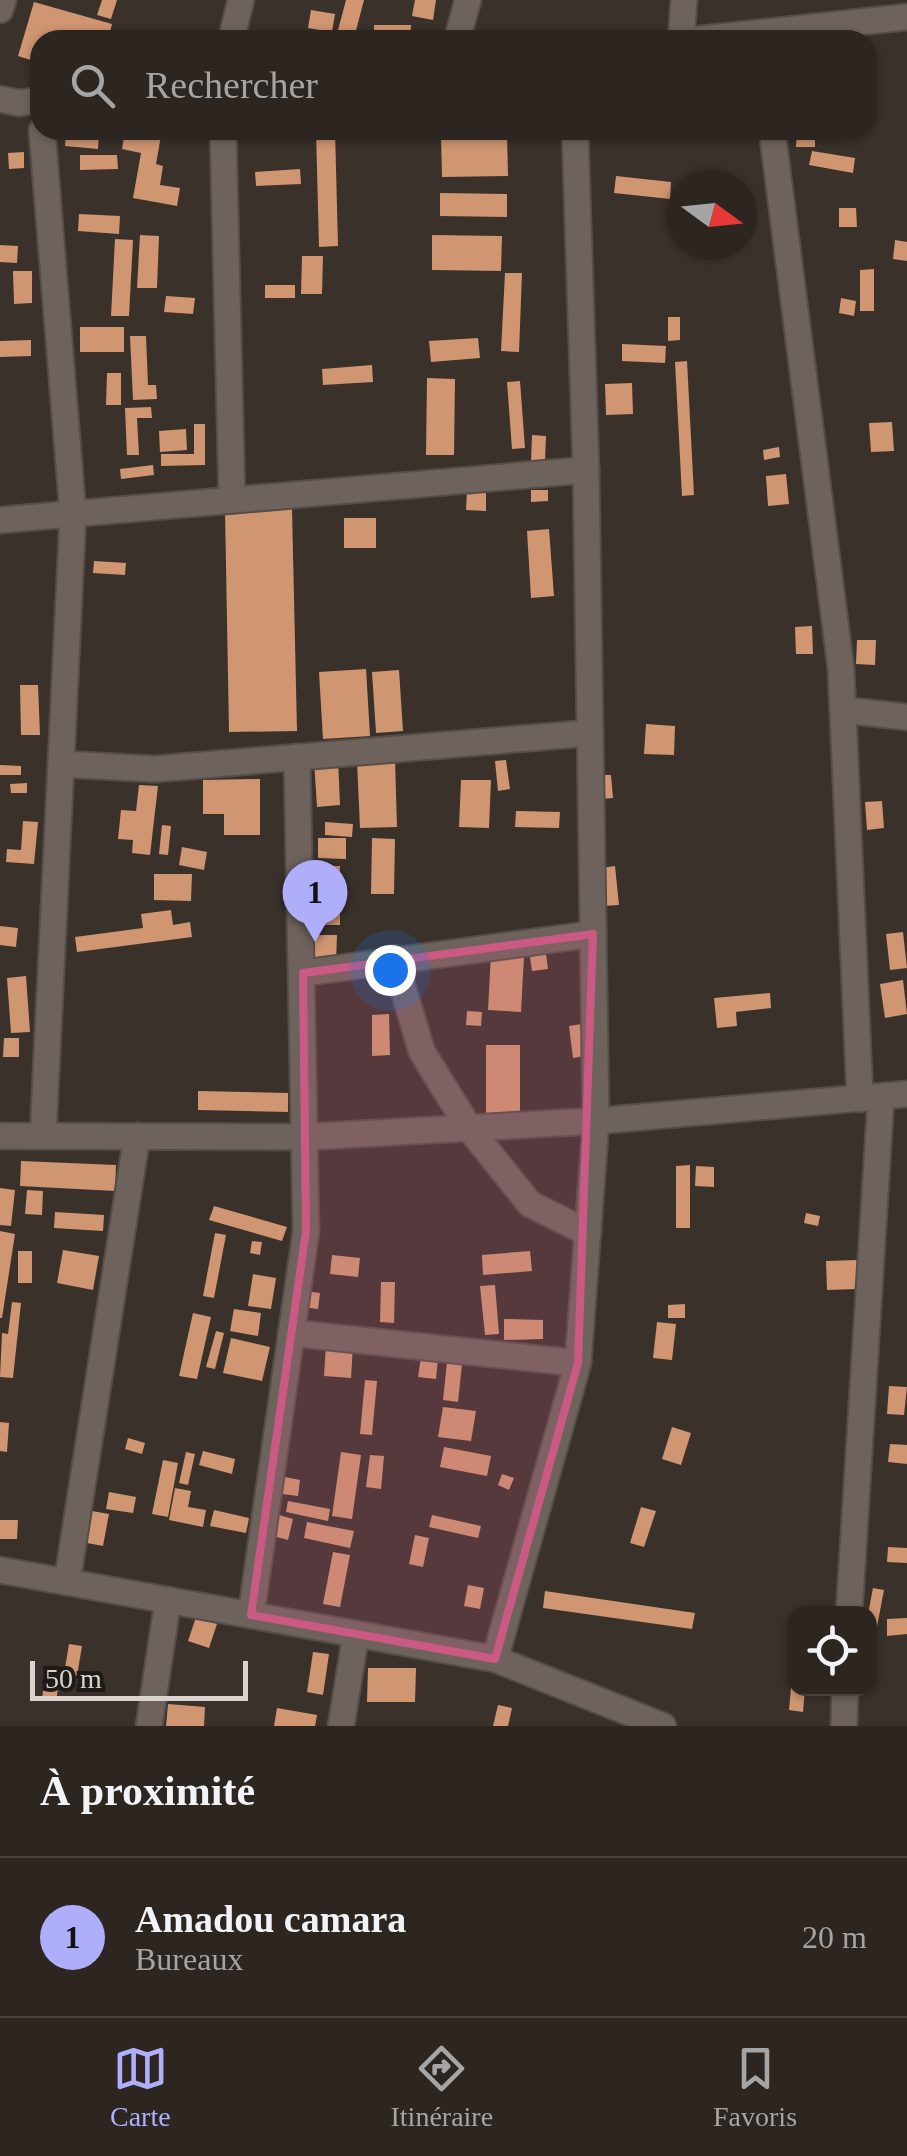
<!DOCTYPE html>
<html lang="fr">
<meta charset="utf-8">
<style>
:root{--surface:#2c2520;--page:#342d29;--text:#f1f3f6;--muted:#a6a5a5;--line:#48423e;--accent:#afaefa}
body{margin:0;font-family:Georgia,serif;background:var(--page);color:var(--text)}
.controls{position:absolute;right:30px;bottom:30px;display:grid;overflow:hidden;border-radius:20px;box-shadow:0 2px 8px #0004}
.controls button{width:90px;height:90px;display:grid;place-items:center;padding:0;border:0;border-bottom:2px solid var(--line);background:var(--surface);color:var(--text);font:50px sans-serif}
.compass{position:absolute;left:667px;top:170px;width:90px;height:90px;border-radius:50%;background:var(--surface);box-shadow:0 2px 8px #0004;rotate:105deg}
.scale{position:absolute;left:30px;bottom:25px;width:218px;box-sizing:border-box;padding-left:10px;border:5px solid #dad4d0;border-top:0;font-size:28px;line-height:35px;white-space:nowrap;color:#dad4d0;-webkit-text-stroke:8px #1e1a17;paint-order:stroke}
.you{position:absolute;left:390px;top:970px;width:35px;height:35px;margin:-25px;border:8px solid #fff;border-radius:50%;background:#1a73e8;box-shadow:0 0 0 15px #1a73e833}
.badge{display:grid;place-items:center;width:65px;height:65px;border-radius:50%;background:var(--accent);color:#111;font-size:32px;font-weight:700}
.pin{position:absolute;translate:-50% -82px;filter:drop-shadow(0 2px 5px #0008)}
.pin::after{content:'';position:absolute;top:52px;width:35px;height:30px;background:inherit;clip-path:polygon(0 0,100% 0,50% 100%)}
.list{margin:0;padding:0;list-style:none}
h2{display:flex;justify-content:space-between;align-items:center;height:130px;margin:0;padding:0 40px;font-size:42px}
h2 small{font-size:32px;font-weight:400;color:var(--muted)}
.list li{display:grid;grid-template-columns:65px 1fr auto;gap:30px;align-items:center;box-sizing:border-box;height:160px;padding:0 40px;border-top:2px solid var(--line)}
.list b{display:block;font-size:38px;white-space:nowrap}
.list p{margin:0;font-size:32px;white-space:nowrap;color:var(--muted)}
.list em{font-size:32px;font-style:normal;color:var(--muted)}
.icon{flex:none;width:55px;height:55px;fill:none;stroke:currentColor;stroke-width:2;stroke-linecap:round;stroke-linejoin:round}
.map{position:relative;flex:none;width:907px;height:1726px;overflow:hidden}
.search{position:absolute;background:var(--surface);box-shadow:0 2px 8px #0004;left:30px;right:30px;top:30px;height:110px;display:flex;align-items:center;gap:25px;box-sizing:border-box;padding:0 35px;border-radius:30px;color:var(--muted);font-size:38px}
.sheet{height:290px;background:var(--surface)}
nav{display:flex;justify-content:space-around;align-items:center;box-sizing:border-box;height:140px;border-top:2px solid var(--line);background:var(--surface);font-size:28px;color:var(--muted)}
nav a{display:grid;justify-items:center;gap:5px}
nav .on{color:var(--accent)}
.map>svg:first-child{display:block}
.building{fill:#d09571}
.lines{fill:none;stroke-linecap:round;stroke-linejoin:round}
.street-casing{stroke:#554d49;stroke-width:29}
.street{stroke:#6d635c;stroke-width:25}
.marked{fill:#ca5a84;fill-opacity:0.2;stroke:#ca5a84;stroke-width:8;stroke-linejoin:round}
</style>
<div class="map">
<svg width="907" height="1726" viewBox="0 0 907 1726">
<rect width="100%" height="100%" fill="#3a312b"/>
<!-- building -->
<g class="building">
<polygon points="102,0 117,0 111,19 97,15"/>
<polygon points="346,0 364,0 354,38 337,34"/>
<polygon points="415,0 436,0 433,20 412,16"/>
<polygon points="34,2 112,24 108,40 40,40 40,63 18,56"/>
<polygon points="311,10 335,14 332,32 308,28"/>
<polygon points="374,25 411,25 410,39 374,39"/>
<polygon points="66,130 99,130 98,149 65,146"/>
<polygon points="125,130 162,130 156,164 163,166 160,185 180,188 177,206 133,198 141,153 122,149"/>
<polygon points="316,130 335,130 338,246 319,247"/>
<polygon points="797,130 815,130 815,147 796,147"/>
<polygon points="507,134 508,176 442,177 441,135"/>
<polygon points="812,151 855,158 853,173 809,165"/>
<polygon points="24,152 24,168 9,169 8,153"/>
<polygon points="80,155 117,155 118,169 80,170"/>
<polygon points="300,169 301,184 256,186 255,172"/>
<polygon points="616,176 671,182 670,199 614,193"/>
<polygon points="440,193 507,194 507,217 440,216"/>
<polygon points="839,208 856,208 857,227 839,227"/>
<polygon points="79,214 120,216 119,234 78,231"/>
<polygon points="140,235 159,236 157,288 137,288"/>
<polygon points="432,235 502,236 501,271 432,270"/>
<polygon points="115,239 133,240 129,316 111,316"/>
<polygon points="895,240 907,242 907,261 893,259"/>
<polygon points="0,245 18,246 17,263 0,262"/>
<polygon points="302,256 323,256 322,294 301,294"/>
<polygon points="874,269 874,311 860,311 860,270"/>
<polygon points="13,271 32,271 32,303 14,304"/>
<polygon points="505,273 522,273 519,352 501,351"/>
<rect x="265" y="285" width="30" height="13"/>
<polygon points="166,296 195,298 193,314 164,312"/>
<polygon points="841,298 856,301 854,316 839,313"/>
<polygon points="668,317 680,317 680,340 668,341"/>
<rect x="80" y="327" width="44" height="25"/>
<polygon points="130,336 146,336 148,385 156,385 157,399 133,400"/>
<polygon points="478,338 480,358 431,362 429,341"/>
<polygon points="31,340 31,356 0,357 0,341"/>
<polygon points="622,344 666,346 665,363 622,361"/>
<polygon points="687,361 694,495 682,496 675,362"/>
<polygon points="372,365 373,382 323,385 322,369"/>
<polygon points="107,373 121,373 121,405 106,405"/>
<polygon points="427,378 455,379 454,455 426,455"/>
<polygon points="520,381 525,448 512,449 507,382"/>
<polygon points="632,383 633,414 606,415 605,384"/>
<polygon points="151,407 152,418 137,418 139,455 127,455 125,408"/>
<polygon points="892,422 894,451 871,452 869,423"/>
<polygon points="194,424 205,424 205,465 161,466 161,454 194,454"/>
<polygon points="186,429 187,450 160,452 159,431"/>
<polygon points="532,435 546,436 545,462 531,462"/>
<polygon points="779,447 780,457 764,460 763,450"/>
<polygon points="153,465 154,475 121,479 120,469"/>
<polygon points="786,474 789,504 768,506 766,476"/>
<polygon points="467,490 486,491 486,511 466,510"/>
<polygon points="531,490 548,490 548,501 531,502"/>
<polygon points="292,509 297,731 229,732 225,510"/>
<rect x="344" y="518" width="32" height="30"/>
<polygon points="549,529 554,596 531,598 527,531"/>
<polygon points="94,561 126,563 125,575 93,573"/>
<polygon points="812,626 813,654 796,654 795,627"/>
<polygon points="857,640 876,640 875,665 856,664"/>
<polygon points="366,669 370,736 323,739 319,672"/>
<polygon points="399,670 403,731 376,733 372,672"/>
<polygon points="20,685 38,685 40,735 21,735"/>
<polygon points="646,724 675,726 674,755 644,754"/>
<polygon points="338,758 340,805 317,807 314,760"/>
<polygon points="395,759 397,827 360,828 357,761"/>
<polygon points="506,760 510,789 498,791 495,761"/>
<polygon points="0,765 21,766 21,775 0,775"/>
<polygon points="599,775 611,775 613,798 600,799"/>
<polygon points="260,779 260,835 224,835 224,814 203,814 203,780"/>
<polygon points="461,780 491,780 489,828 459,827"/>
<polygon points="27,783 27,793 11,793 10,784"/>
<polygon points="139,785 158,786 150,855 132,853 133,840 118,839 121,810 136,811"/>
<polygon points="882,801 884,828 867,830 865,802"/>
<polygon points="516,811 560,812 559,828 515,827"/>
<polygon points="23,821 38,822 34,864 6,862 7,849 21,850"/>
<polygon points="325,822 353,824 352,837 325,835"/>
<polygon points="162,825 171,826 168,855 159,854"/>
<polygon points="318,838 346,838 346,859 318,858"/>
<polygon points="372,838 395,839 394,894 371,894"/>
<polygon points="182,847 207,852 204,870 179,865"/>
<polygon points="315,866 340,866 340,925 316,925"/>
<polygon points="615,866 619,905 604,906 601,868"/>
<polygon points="154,874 192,874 191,901 154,900"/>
<polygon points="171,910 173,925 190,922 192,937 77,952 75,937 143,928 141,914"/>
<polygon points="0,926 18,928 16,947 0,945"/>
<polygon points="903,932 907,968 890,970 886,934"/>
<polygon points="313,935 337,935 336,962 312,961"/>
<polygon points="491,954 524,956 521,1012 488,1010"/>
<polygon points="546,954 548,969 532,971 530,957"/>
<polygon points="26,976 30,1032 11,1033 7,978"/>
<polygon points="903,980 907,1014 885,1018 880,984"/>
<polygon points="770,993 771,1008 736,1012 737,1026 717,1028 714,998"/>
<polygon points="467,1011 482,1012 481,1026 466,1025"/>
<polygon points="389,1014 390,1055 372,1056 372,1015"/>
<polygon points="582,1024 585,1056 573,1058 569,1026"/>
<polygon points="4,1038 19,1038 19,1057 3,1057"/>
<rect x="486" y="1045" width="34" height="69"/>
<polygon points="198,1091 288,1093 288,1112 198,1110"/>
<polygon points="21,1161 116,1165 115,1191 20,1186"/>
<polygon points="690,1165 690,1228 676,1228 676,1166"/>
<polygon points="696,1166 714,1167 714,1187 695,1186"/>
<polygon points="0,1188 15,1190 11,1226 0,1225"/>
<polygon points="27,1190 43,1191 42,1215 25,1214"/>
<polygon points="214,1206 287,1227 282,1241 209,1220"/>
<polygon points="55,1212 104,1215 103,1231 54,1228"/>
<polygon points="806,1213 820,1216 818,1226 804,1223"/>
<polygon points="0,1231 15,1234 2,1318 0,1318"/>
<polygon points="215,1233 226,1235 214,1298 203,1296"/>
<polygon points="252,1241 262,1242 260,1255 250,1253"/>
<polygon points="63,1250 99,1256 93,1290 57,1283"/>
<rect x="18" y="1251" width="14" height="32"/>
<polygon points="530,1251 532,1271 483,1275 482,1255"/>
<polygon points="332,1255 360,1258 358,1277 330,1274"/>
<polygon points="857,1260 858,1289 827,1290 826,1261"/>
<polygon points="253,1274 276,1278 271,1309 248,1306"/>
<polygon points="381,1282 395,1282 394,1323 380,1322"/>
<polygon points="495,1285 499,1334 485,1335 480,1286"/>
<polygon points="304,1291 320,1293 318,1309 302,1307"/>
<polygon points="12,1302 21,1303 13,1378 0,1377 2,1333 8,1334"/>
<polygon points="685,1304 685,1318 668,1318 668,1305"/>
<polygon points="234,1309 261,1313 258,1336 230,1331"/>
<polygon points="193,1313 211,1317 197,1379 179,1376"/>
<polygon points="504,1319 543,1320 543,1339 504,1340"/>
<polygon points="657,1322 676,1324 672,1360 653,1358"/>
<polygon points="216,1331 224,1333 215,1369 206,1367"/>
<polygon points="231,1338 270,1347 262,1381 223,1373"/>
<polygon points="326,1344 353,1345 351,1378 324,1376"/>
<polygon points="421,1357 438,1359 436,1379 418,1377"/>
<polygon points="447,1362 462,1364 458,1402 443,1400"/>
<polygon points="365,1380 377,1381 372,1435 360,1434"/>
<polygon points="889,1386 907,1387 904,1415 887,1414"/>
<polygon points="443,1407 476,1411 471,1441 438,1437"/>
<polygon points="0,1422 9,1423 7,1452 0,1451"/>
<polygon points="672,1427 691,1433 681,1465 662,1459"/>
<polygon points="128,1438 145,1443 142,1454 125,1449"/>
<polygon points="890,1444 907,1445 907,1464 888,1462"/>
<polygon points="444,1447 491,1456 487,1476 440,1467"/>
<polygon points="203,1451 235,1459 232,1474 199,1465"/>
<polygon points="186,1452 195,1454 188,1485 179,1483"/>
<polygon points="341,1452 361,1455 352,1519 332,1516"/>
<polygon points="370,1455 384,1456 381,1489 366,1487"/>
<polygon points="163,1460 178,1463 168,1517 152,1514"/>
<polygon points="502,1474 514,1478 509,1490 498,1485"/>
<polygon points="285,1477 300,1480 298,1496 282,1494"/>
<polygon points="175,1488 191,1491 188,1507 206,1510 203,1527 169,1520"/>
<polygon points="109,1492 136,1497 133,1513 106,1509"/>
<polygon points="288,1501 330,1509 328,1521 286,1512"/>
<polygon points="641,1507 656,1511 644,1547 630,1543"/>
<polygon points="214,1510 249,1518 246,1533 210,1526"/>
<polygon points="92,1511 109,1514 103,1546 87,1543"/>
<polygon points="279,1515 293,1519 288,1540 273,1536"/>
<polygon points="432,1515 481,1526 478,1538 429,1527"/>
<polygon points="0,1520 18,1520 17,1539 0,1539"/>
<polygon points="307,1522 354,1531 350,1548 304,1538"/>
<polygon points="415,1535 429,1538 423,1567 409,1564"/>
<polygon points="888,1547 907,1548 907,1563 887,1562"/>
<polygon points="333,1552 350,1555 340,1607 323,1604"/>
<polygon points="468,1585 484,1588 480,1609 464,1606"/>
<polygon points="873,1588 884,1590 875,1637 870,1636 868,1614"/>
<polygon points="545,1591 695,1613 692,1629 543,1608"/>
<polygon points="196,1617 217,1624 209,1648 188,1641"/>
<polygon points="907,1618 907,1634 887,1636 887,1619"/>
<polygon points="69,1644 82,1646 77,1676 64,1674"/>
<polygon points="313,1652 329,1654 323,1695 307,1692"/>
<polygon points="368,1668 416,1668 415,1702 367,1702"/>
<polygon points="46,1669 61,1671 56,1701 42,1699"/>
<polygon points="791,1688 805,1688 803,1712 789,1710"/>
<polygon points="168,1704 205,1707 204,1726 166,1726"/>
<polygon points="498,1705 512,1708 508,1726 493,1726"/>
<polygon points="277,1708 317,1715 315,1726 274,1726"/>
</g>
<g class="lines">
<!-- street casing -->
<g class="street-casing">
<g id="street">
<polyline points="0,10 3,0"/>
<polyline points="231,40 241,0"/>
<polyline points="457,40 468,0"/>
<polyline points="681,40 684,0"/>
<polyline points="692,40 907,17"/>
<polyline points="0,99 19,103 40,100"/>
<polyline points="42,130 73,514 43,1136"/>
<polyline points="223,130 232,500"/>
<polyline points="772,130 841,669 860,1099"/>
<polyline points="0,520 586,470"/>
<polyline points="843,710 907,717"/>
<polyline points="61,764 155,769 590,733"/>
<polyline points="394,958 422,1052 469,1128 530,1204 588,1233"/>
<polyline points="303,973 593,934"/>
<polyline points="0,1136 303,1137 596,1121 907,1094"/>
<polyline points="291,1333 578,1363"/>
<polyline points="0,1570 495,1659 663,1726"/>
<polyline points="67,1582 137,1136"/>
<polyline points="849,1614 881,1097"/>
<polyline points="251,1615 306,1231 297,757"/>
<polyline points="495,1659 578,1363 596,1121 586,470 575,130"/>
<polyline points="149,1726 168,1600"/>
<polyline points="341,1726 356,1634"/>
<polyline points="844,1726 845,1688"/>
</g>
</g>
<!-- street -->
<use href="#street" class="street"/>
</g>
<!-- marked area -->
<path class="marked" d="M593 934 578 1363 495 1659 251 1615 306 1231 303 973Z"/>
</svg>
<div class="controls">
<button><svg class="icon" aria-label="locate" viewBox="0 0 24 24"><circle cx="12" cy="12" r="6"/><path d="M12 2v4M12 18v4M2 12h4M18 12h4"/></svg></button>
</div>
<svg class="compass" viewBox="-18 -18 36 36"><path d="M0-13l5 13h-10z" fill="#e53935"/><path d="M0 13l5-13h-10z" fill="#a6a5a5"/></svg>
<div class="scale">50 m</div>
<div class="you"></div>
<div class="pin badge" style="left:315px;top:942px">1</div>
<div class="search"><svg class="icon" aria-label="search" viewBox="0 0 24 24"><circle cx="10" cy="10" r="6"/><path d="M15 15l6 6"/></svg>Rechercher</div>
</div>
<section class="sheet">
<h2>À proximité<small></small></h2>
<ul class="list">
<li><span class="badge">1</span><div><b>Amadou camara</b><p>Bureaux</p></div><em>20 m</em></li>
</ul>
</section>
<nav>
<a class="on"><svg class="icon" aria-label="map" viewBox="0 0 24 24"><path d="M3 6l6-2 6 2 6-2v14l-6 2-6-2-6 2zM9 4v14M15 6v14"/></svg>Carte</a>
<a><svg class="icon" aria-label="directions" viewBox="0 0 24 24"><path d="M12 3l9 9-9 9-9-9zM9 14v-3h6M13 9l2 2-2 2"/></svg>Itinéraire</a>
<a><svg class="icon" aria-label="saved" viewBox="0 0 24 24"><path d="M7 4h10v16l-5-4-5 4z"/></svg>Favoris</a>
</nav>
